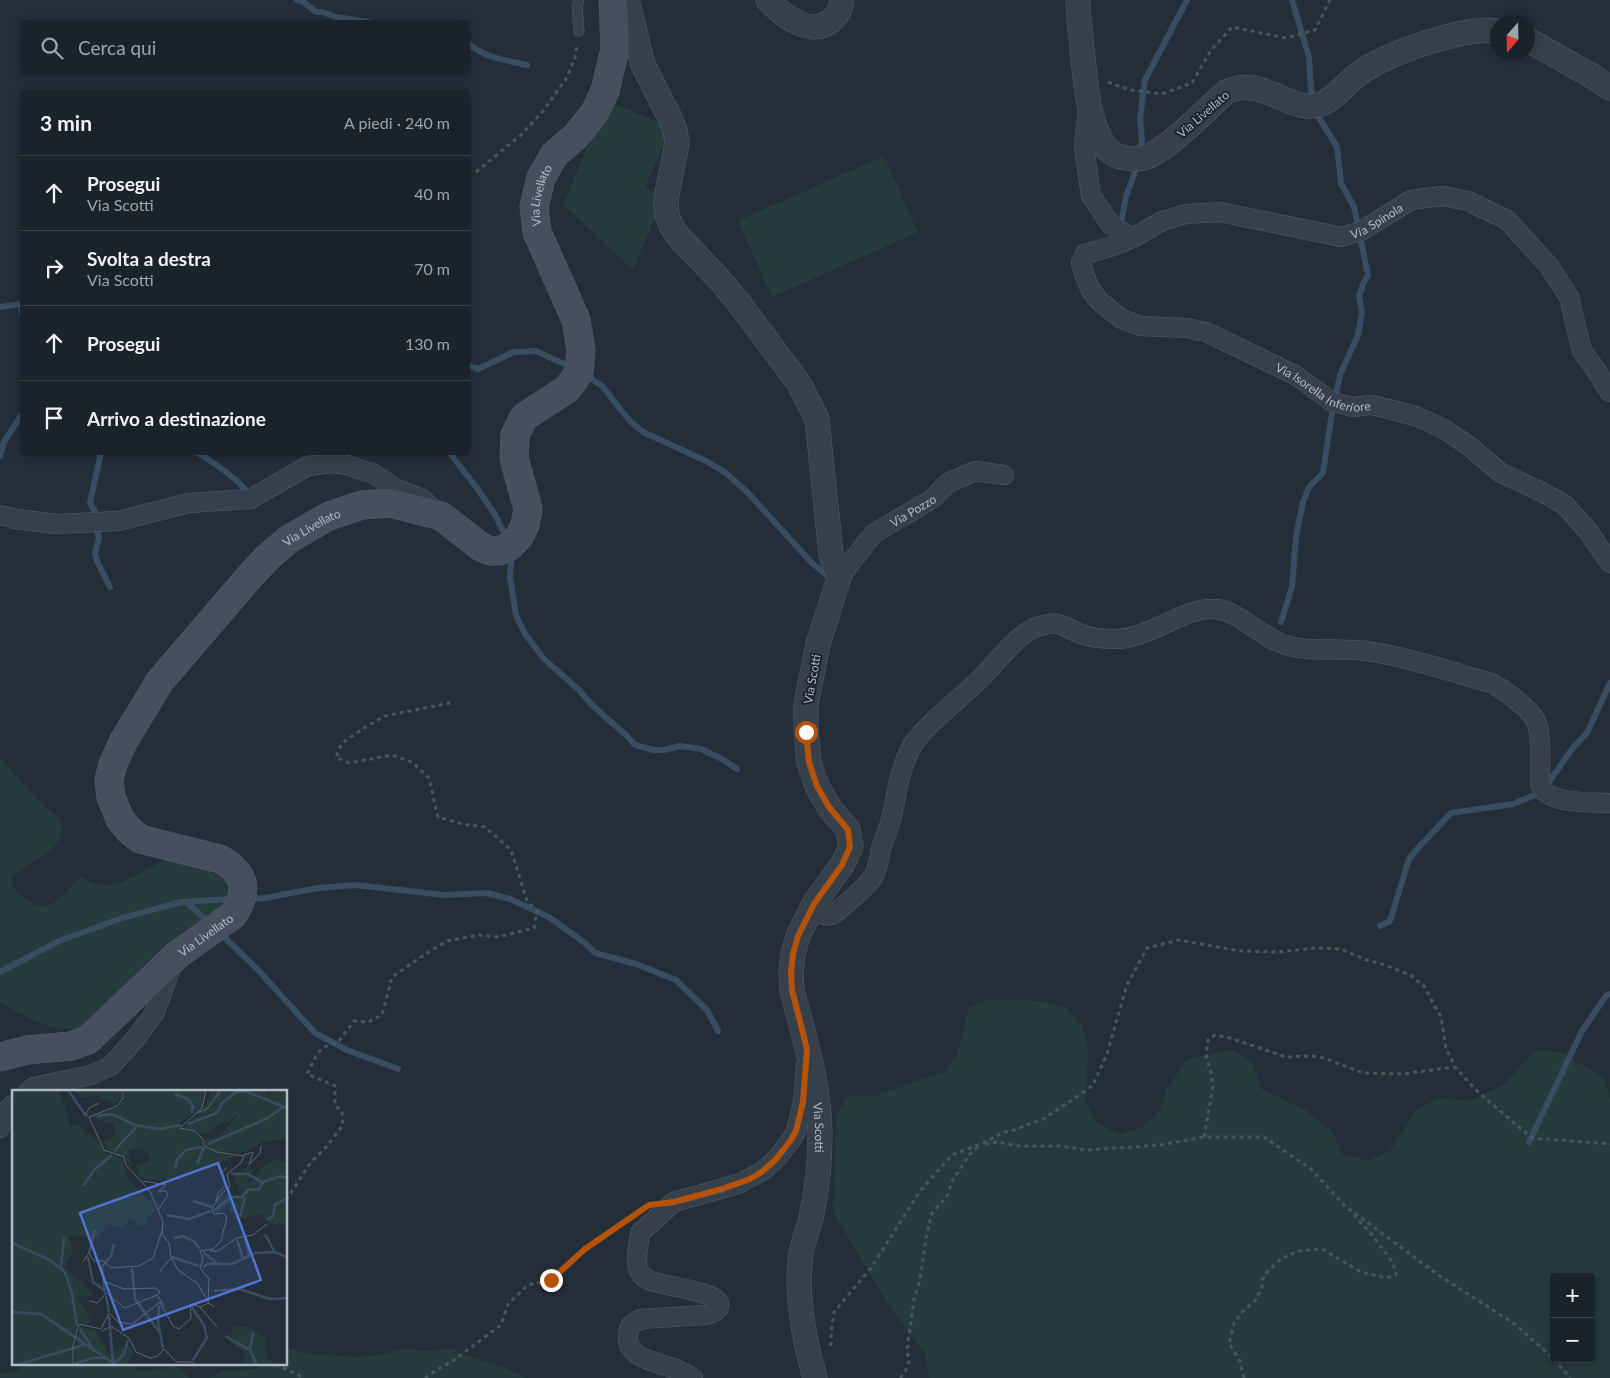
<!DOCTYPE html>
<html lang="it">
<meta charset="utf-8">
<style>
:root{--surface:#1a222b;--page:#232a33;--text:#f1f3f6;--muted:#9fa4a9;--line:#383f47}
body{margin:0;font-family:Lato,sans-serif;background:var(--page);color:var(--text)}
.controls{position:absolute;right:15px;bottom:15px;display:grid;overflow:hidden;border-radius:5px;box-shadow:0 2px 12px #0003}
.controls button{width:45px;height:45px;display:grid;place-items:center;padding:0;border:0;border-bottom:1px solid var(--line);background:var(--surface);color:var(--text);font:25px sans-serif}
.compass{position:absolute;left:1490px;top:15px;width:45px;height:45px;border-radius:50%;background:var(--surface);box-shadow:0 2px 12px #0003;rotate:200deg}
.stop{position:absolute;width:15px;height:15px;margin:-11px;border:4px solid #b45309;border-radius:50%;background:#fff}
.stop.end{background:#b45309;border-color:#fff;box-shadow:0 1px 5px #0008}
.list{margin:0;padding:0;list-style:none}
h2{display:flex;justify-content:space-between;align-items:center;height:65px;margin:0;padding:0 20px;font-size:21px}
h2 small{font-size:16px;font-weight:400;color:var(--muted)}
.list li{display:grid;grid-template-columns:32px 1fr auto;gap:15px;align-items:center;box-sizing:border-box;height:75px;padding:0 20px;border-top:1px solid var(--line)}
.list b{display:block;font-size:19px;white-space:nowrap}
.list p{margin:0;font-size:16px;white-space:nowrap;color:var(--muted)}
.list em{font-size:16px;font-style:normal;color:var(--muted)}
.icon{flex:none;width:28px;height:28px;fill:none;stroke:currentColor;stroke-width:2;stroke-linecap:round;stroke-linejoin:round}
.map{position:relative;flex:none;width:1610px;height:1378px;overflow:hidden}
.search{position:absolute;background:var(--surface);box-shadow:0 2px 12px #0003;left:20px;top:20px;width:450px;height:55px;display:flex;align-items:center;gap:12px;box-sizing:border-box;padding:0 18px;border-radius:5px;color:var(--muted);font-size:19px}
.panel{position:absolute;background:var(--surface);box-shadow:0 2px 12px #0003;left:20px;top:90px;width:450px;height:365px;border-radius:5px}
.map>svg:first-child{display:block}
.green{fill:#263b3b;fill-rule:evenodd}
.lines{fill:none;stroke-linecap:round;stroke-linejoin:round}
.stream{stroke:#394d62;stroke-width:6}
.service-casing{stroke:#545e68;stroke-width:11}
.minor-casing{stroke:#545e68;stroke-width:20}
.tertiary-casing{stroke:#545e68;stroke-width:25}
.secondary-casing{stroke:#545e68;stroke-width:29}
.path{stroke:#44585a;stroke-width:3;stroke-dasharray:4 4;stroke-linecap:butt}
.service{stroke:#36404a;stroke-width:10}
.minor{stroke:#36404a;stroke-width:19}
.tertiary{stroke:#36404a;stroke-width:24}
.secondary{stroke:#454f5d;stroke-width:28}
.route{stroke:#b45309;stroke-width:6}
.labels{text-anchor:middle;dominant-baseline:central;stroke-width:4;stroke-linejoin:round;paint-order:stroke}
.street-label{font-size:12px;fill:#b1bbc6;stroke:#1c252e}
.inset-river{fill:none;stroke:#394d62;stroke-width:2.5}
.inset-road{fill:none;stroke:#5c6671;stroke-width:1}
.view{fill:#5174d2;fill-opacity:0.15;stroke:#5174d2;stroke-width:2.5}
.inset-edge{fill:none;stroke:#b1bbc6;stroke-width:2.5}
</style>
<div class="map">
<svg width="1610" height="1378" viewBox="0 0 1610 1378">
<rect width="100%" height="100%" fill="#232e39"/>
<!-- green -->
<g class="green">
<polygon points="608,101 660,123 665,140 645,188 659,195 659,208 633,270 563,204"/>
<polygon points="884,156 918,232 772,297 738,221"/>
<path d="M0 758 38 800 57 817 63 827 60 839 52 849 12 876 13 888C46 921 54 904 80 877 87 880 95 884 102 885 122 888 152 865 171 857 190 864 211 868 226 883L227 895 213 914 205 923 182 932 140 969 86 1027C78 1028 69 1030 62 1029 42 1027 16 1012 0 1002Z"/>
<path d="M991 999 1041 1001 1066 1008 1083 1026 1088 1049 1086 1103 1098 1124 1120 1135 1142 1127 1160 1111 1167 1088 1188 1059 1233 1050 1253 1064 1261 1089 1306 1110 1333 1133 1342 1154 1367 1161 1390 1151 1416 1111 1437 1098 1470 1101 1504 1084 1536 1050 1560 1052 1604 1078 1610 1099V1378H929L925 1354 891 1309 833 1212 836 1115 849 1095 874 1096 944 1072 957 1054 969 1007ZM1554 1277H1591V1359H1554Z"/>
<polygon points="286,1348 309,1354 357,1357 379,1355 404,1349 426,1351 450,1349 502,1367 526,1378 208,1378 223,1371 257,1369 262,1364 286,1364"/>
<polygon points="27,1364 131,1364 140,1371 163,1369 174,1366 184,1372 189,1378 0,1378 0,1374 16,1371"/>
</g>
<g class="lines">
<!-- stream -->
<g class="stream">
<polyline points="297,0 302,1 316,12 322,12 336,17 369,22"/>
<path d="M468 43C484 58 506 60 527 65"/>
<polyline points="1139,153 1142,139 1140,119 1145,80 1187,0"/>
<polyline points="1120,228 1126,197 1134,175 1137,162"/>
<polyline points="21,304 22,314"/>
<polyline points="0,307 22,304"/>
<polyline points="468,365 478,369 514,352 536,351 573,368"/>
<polyline points="584,374 602,386 630,421 643,432 706,461 726,473 747,492 813,564 831,578"/>
<polyline points="101,452 90,503 95,512 96,526 99,538 95,553 97,561 110,587"/>
<path d="M196 452C215 463 231 474 245 489"/>
<polyline points="449,452 476,487 494,513 507,539"/>
<polyline points="0,456 4,442 22,414"/>
<polyline points="512,553 510,577 516,615 525,634 544,659 579,690 593,706 627,736 635,745 654,750 664,750 680,746 701,749 722,759 737,769"/>
<polyline points="1281,622 1292,587 1296,537 1303,502 1309,487 1323,473 1331,419 1340,375 1358,335 1362,313 1359,296 1363,284 1368,275 1354,207 1341,183 1337,147 1318,116 1311,90 1309,57 1292,0"/>
<polyline points="248,899 265,898 318,888 356,885 444,895 487,893 510,899 549,917 585,943 595,953 636,964 676,980 707,1010 718,1031"/>
<polyline points="187,902 209,923"/>
<polyline points="1380,926 1390,921 1409,859 1419,847 1451,813 1513,804 1538,794 1546,786 1572,749 1587,733 1610,683"/>
<polyline points="220,933 259,971 315,1033 347,1050 398,1069"/>
<polyline points="0,972 59,941 122,918 181,902 233,899"/>
<polyline points="1529,1142 1582,1031 1606,996 1610,994"/>
</g>
<!-- service casing -->
<g class="service-casing">
<polyline id="service" points="579,31 577,6 579,0"/>
</g>
<!-- minor casing -->
<g class="minor-casing">
<g id="minor">
<path id="s1" d="M1088 109 1084 147 1091 196 1111 225 1133 238 1162 221 1186 214 1220 212 1341 237 1361 231 1411 200 1442 196 1468 201 1507 220 1549 266 1569 297 1582 351 1594 367 1610 392"/>
<path id="s2" d="M1133 238 1110 247 1085 254 1081 263 1085 277 1091 290 1099 301 1122 319 1140 326 1187 328 1206 332 1295 375 1331 401 1352 407 1371 405 1393 410 1418 417 1444 429 1469 446 1501 473 1542 492 1565 505 1588 531 1610 563"/>
<polyline points="0,515 16,519 56,524 118,521 189,503 250,499 308,466 333,463 347,465 374,474 395,488 422,499 433,509"/>
<path id="s3" d="M839 578 873 534 932 499 948 483 975 471 1004 475"/>
<path d="M814 904C817 913 824 917 833 915 845 904 864 890 873 877 878 869 879 858 881 849 884 839 888 830 891 820 897 794 900 762 916 740 932 719 956 702 975 684 993 668 1015 635 1037 627 1061 619 1061 626 1081 634 1091 638 1103 639 1114 639 1151 639 1183 607 1215 609 1238 610 1261 638 1286 645 1312 653 1339 647 1366 651 1409 657 1452 672 1494 684 1506 692 1532 709 1537 724 1542 740 1540 765 1540 783 1544 805 1592 802 1610 803"/>
<polyline points="28,1092 34,1087 91,1075 111,1066 136,1038 154,1014 173,963"/>
<polyline points="0,1128 4,1113 14,1104"/>
<path d="M693 1378C688 1375 683 1372 678 1370 657 1361 618 1359 630 1326L640 1319 705 1315C711 1314 720 1311 719 1304 717 1291 663 1286 651 1281 647 1280 644 1278 641 1274 633 1264 639 1245 640 1233L674 1202 738 1184 763 1171 776 1159 791 1140 796 1131 803 1102 806 1065"/>
</g>
</g>
<!-- tertiary casing -->
<g class="tertiary-casing">
<g id="tertiary">
<path id="s4" d="M627 0 643 65 669 116 675 130 677 143 667 194 666 205 667 216 672 227 677 235 719 279 739 303 798 382 817 419 831 554 839 578 818 644 806 704V732L809 763 817 786 829 807 848 830 851 847 842 865 814 904 798 936 793 954 791 972 792 990C804 1037 820 1086 820 1135 820 1163 817 1191 811 1218 808 1230 803 1241 801 1254 795 1295 804 1339 815 1378"/>
<path d="M768 0C783 16 811 38 832 20 838 14 842 8 842 0"/>
<path d="M1078 0C1078 17 1081 33 1082 50 1086 80 1087 124 1107 149 1114 157 1132 161 1143 158 1166 152 1207 109 1226 92 1263 74 1292 116 1321 104 1336 98 1347 82 1360 73 1384 54 1468 25 1498 31"/>
<polyline points="1528,40 1592,76 1610,88"/>
</g>
</g>
<!-- secondary casing -->
<g class="secondary-casing">
<g id="secondary">
<path id="s5" d="M0 1057 27 1050 71 1046 88 1040 177 955 233 915C249 890 246 874 220 859L140 839 129 830 120 819 111 797 109 780 113 764 123 742 160 681 251 575 268 557 289 539 329 516 362 505 390 503 441 516 481 547 490 551H499L510 546 519 537 525 525 528 509 514 458 515 435 524 417 567 389 579 373 581 350 576 320 537 232 534 207 541 178 554 155 576 136 595 112 605 91 615 49 613 0"/>
</g>
</g>
<!-- path -->
<g class="path">
<polyline points="1108,82 1130,90 1162,94 1192,83 1211,50 1232,27 1286,38 1315,30 1330,0"/>
<polyline points="476,172 521,135 543,111 566,79 575,58 577,44"/>
<polyline points="1204,1137 1213,1087 1211,1073 1206,1055 1208,1040 1215,1035 1230,1038 1286,1057 1312,1056 1324,1058 1363,1073 1403,1074 1454,1067"/>
<polyline points="985,1144 997,1142 1020,1146 1060,1146 1088,1150 1160,1145 1204,1137 1264,1137 1311,1169 1345,1206 1437,1274 1516,1325 1554,1359"/>
<polyline points="286,1200 311,1162 327,1146 343,1125 342,1111 335,1106 335,1086 307,1074 316,1056 322,1048 339,1041 354,1021 368,1022 382,1015 392,977 421,957 447,941 479,935 498,937 534,928 537,911 527,901 511,850 485,827 462,824 438,817 429,778 412,762 392,755 349,763 336,757 342,743 364,728 385,716 450,703"/>
<polyline points="831,1346 831,1333 834,1312 871,1268 920,1191 952,1155 981,1144 1004,1132 1014,1130 1043,1119 1075,1098 1093,1085 1107,1054 1127,985 1147,948 1179,940 1240,951 1278,952 1316,948 1341,949 1364,959 1385,965 1410,975 1424,986 1441,1017 1446,1048 1455,1067 1478,1092 1506,1116 1532,1138 1610,1144"/>
<polyline points="1554,1359 1570,1378"/>
<polyline points="276,1364 302,1377"/>
<polyline points="425,1378 430,1374 454,1360 501,1325 508,1304 528,1285 551,1280 585,1249 624,1222"/>
<polyline points="900,1378 904,1374 909,1362 907,1350 914,1299 920,1280 926,1238 932,1213 947,1196 952,1181 970,1154 978,1147"/>
<polyline points="1244,1378 1240,1361 1229,1343 1234,1323 1241,1313 1255,1301 1262,1287 1262,1280 1267,1272 1281,1259 1298,1251 1322,1249 1361,1272 1386,1278 1396,1275 1393,1263 1373,1236 1352,1213"/>
</g>
<!-- service -->
<use href="#service" class="service"/>
<!-- minor -->
<use href="#minor" class="minor"/>
<!-- tertiary -->
<use href="#tertiary" class="tertiary"/>
<!-- secondary -->
<use href="#secondary" class="secondary"/>
</g>
<g class="lines">
<!-- route -->
<polyline class="route" points="551,1280 585,1249 649,1205 674,1202 722,1189 750,1179 763,1171 776,1159 791,1140 796,1131 803,1102 807,1049 792,990 791,972 793,954 798,936 814,904 842,865 850,847 848,830 829,807 817,786 809,762 806,732"/>
</g>
<g class="labels">
<!-- street labels -->
<g class="street-label">
<text transform="translate(1203 114) rotate(-41)">Via Livellato</text>
<text stroke="none"><textPath href="#s5" startOffset="1446">Via Livellato</textPath></text>
<text stroke="none"><textPath href="#s1" startOffset="404">Via Spinola</textPath></text>
<text stroke="none"><textPath href="#s2" startOffset="349">Via Isorella Inferiore</textPath></text>
<text stroke="none"><textPath href="#s3" startOffset="102">Via Pozzo</textPath></text>
<text stroke="none"><textPath href="#s5" startOffset="831">Via Livellato</textPath></text>
<text transform="translate(812 679) rotate(-80)">Via Scotti</text>
<text stroke="none"><textPath href="#s5" startOffset="248">Via Livellato</textPath></text>
<text stroke="none"><textPath href="#s4" startOffset="1226">Via Scotti</textPath></text>
</g>
</g>
<!-- overview -->
<g transform="translate(12 1090)">
<rect width="275" height="275" fill="#232e39"/>
<path d="M0 0H47L59 36 68 35 72 42 85 49 95 63 110 69 117 91 140 113 143 121 135 128V134L129 137 118 128 111 139 96 134 85 148 57 145 61 160 52 178 71 193 81 206H65L75 221 79 233H65L59 256 60 275H0ZM62 0H110V7L102 15 86 6 69 8ZM113 0H193L189 18 167 34 166 38 180 41 189 49V56L225 66 168 89 135 90 127 85 124 76 139 70 135 61 125 58 117 61 119 78 113 67 96 60 90 52 104 45 101 34 79 27 107 16 113 7ZM200 0H255L254 4 258 5 261 0H275V49L250 52 230 63 206 61 192 55 193 49 205 48 225 26 223 24 218 31 211 32 195 44 171 38 191 20ZM261 70 275 72V135L259 134 248 124 231 129 218 122V114L208 122H202L209 105H229L221 86 236 76 241 80 236 90 238 93 250 77ZM69 236 85 242 97 264 116 255 122 262 115 275 64 274 63 254ZM223 236 237 237 251 246 254 251 253 267 266 275H233L232 262 216 250Z" fill="#263b3b"/>
<path class="inset-river" d="M56 0 74 26M163 4 176 9 181 16 180 23M85 26 100 24 123 35 147 39 169 35M176 34 205 23 210 13 224 2 233 1 275 18M196 54 256 28 271 17M102 61 126 35M185 74 192 57M163 79 165 70 174 60 190 57M219 84H236L250 92M71 96 82 80 100 65M181 111 200 117M203 120 219 107H230L236 100 247 99 251 92 268 86 275 88M155 125 177 129 199 121M228 127 233 107M255 130 261 126 263 115 275 108M253 144 262 161M162 148 171 146 182 151 188 159M233 148 237 165M225 150 231 168M0 153 38 170 53 182 60 204 65 236M191 162 207 175M77 163 83 140M76 167 81 192 92 200M160 167 187 176M49 177 52 147M191 177 196 174H220L243 163 263 162 275 167M120 178 123 209 147 242M202 201 228 199 258 209 275 208M93 203 90 177 99 166 102 154M94 206 97 222M147 215 146 232 151 258M179 216 192 235 195 248 181 270M0 222 29 224 104 275M97 226 101 272M68 239 83 262M213 246 238 260 245 275M238 259 241 243M62 274 81 268H96M102 274 112 264 116 250M4 275 72 255"/>
<path class="inset-road" d="M111 0V8L105 16 77 27 92 60 112 67 114 75 138 101 151 132 150 144 157 153 159 167 166 180 185 193 196 211M194 0 190 18 168 38 183 41 191 49V55L205 62 232 66 229 73 215 84 218 97 209 104 200 119 202 124 211 123 215 127 209 151 201 159 188 161 191 169 188 178 197 189 196 213M185 23 196 18 209 0M76 26 74 24 77 18 87 13M232 65 241 62 237 75 248 63 249 56M131 91 154 95 147 101H154L156 105 146 120M204 111 206 103 214 95 210 83 215 77M198 161H206L225 148 241 145 255 134M71 172 77 163 82 171H92L99 178 127 176 141 168 151 138M148 181 159 168M91 191 112 199 143 198 148 202 145 205M77 211 86 213 94 203 113 218 145 205 152 215M187 216 205 237M90 241 99 236 117 248 124 262 138 268 146 266 152 259 165 272H181L184 275M61 275V255L67 234 89 239 97 223 106 232 120 234 148 212 161 236 167 239 179 228 178 214 189 217 196 213 203 217"/>
<path class="view" d="M206 73 249 190 111 240 68 123Z"/>
<rect width="275" height="275" class="inset-edge"/>
</g>
</svg>
<div class="controls">
<button>+</button>
<button>−</button>
</div>
<svg class="compass" viewBox="-18 -18 36 36"><path d="M0-13l5 13h-10z" fill="#e53935"/><path d="M0 13l5-13h-10z" fill="#9fa4a9"/></svg>
<div class="stop" style="left:806px;top:732px"></div>
<div class="stop end" style="left:551px;top:1280px"></div>
<div class="search"><svg class="icon" aria-label="search" viewBox="0 0 24 24"><circle cx="10" cy="10" r="6"/><path d="M15 15l6 6"/></svg>Cerca qui</div>
<section class="panel">
<h2>3 min<small>A piedi · 240 m</small></h2>
<ul class="list">
<li><svg class="icon" aria-label="ahead" viewBox="0 0 24 24"><path d="M12 20V5M6 11l6-6 6 6"/></svg><div><b>Prosegui</b><p>Via Scotti</p></div><em>40 m</em></li>
<li><svg class="icon" aria-label="right" viewBox="0 0 24 24"><path d="M7 20v-9h11M14 6l5 5-5 5"/></svg><div><b>Svolta a destra</b><p>Via Scotti</p></div><em>70 m</em></li>
<li><svg class="icon" aria-label="ahead" viewBox="0 0 24 24"><path d="M12 20V5M6 11l6-6 6 6"/></svg><div><b>Prosegui</b></div><em>130 m</em></li>
<li><svg class="icon" aria-label="arrive" viewBox="0 0 24 24"><path d="M6 21V4h12l-3 4 3 4H6"/></svg><div><b>Arrivo a destinazione</b></div></li>
</ul>
</section>
</div>
